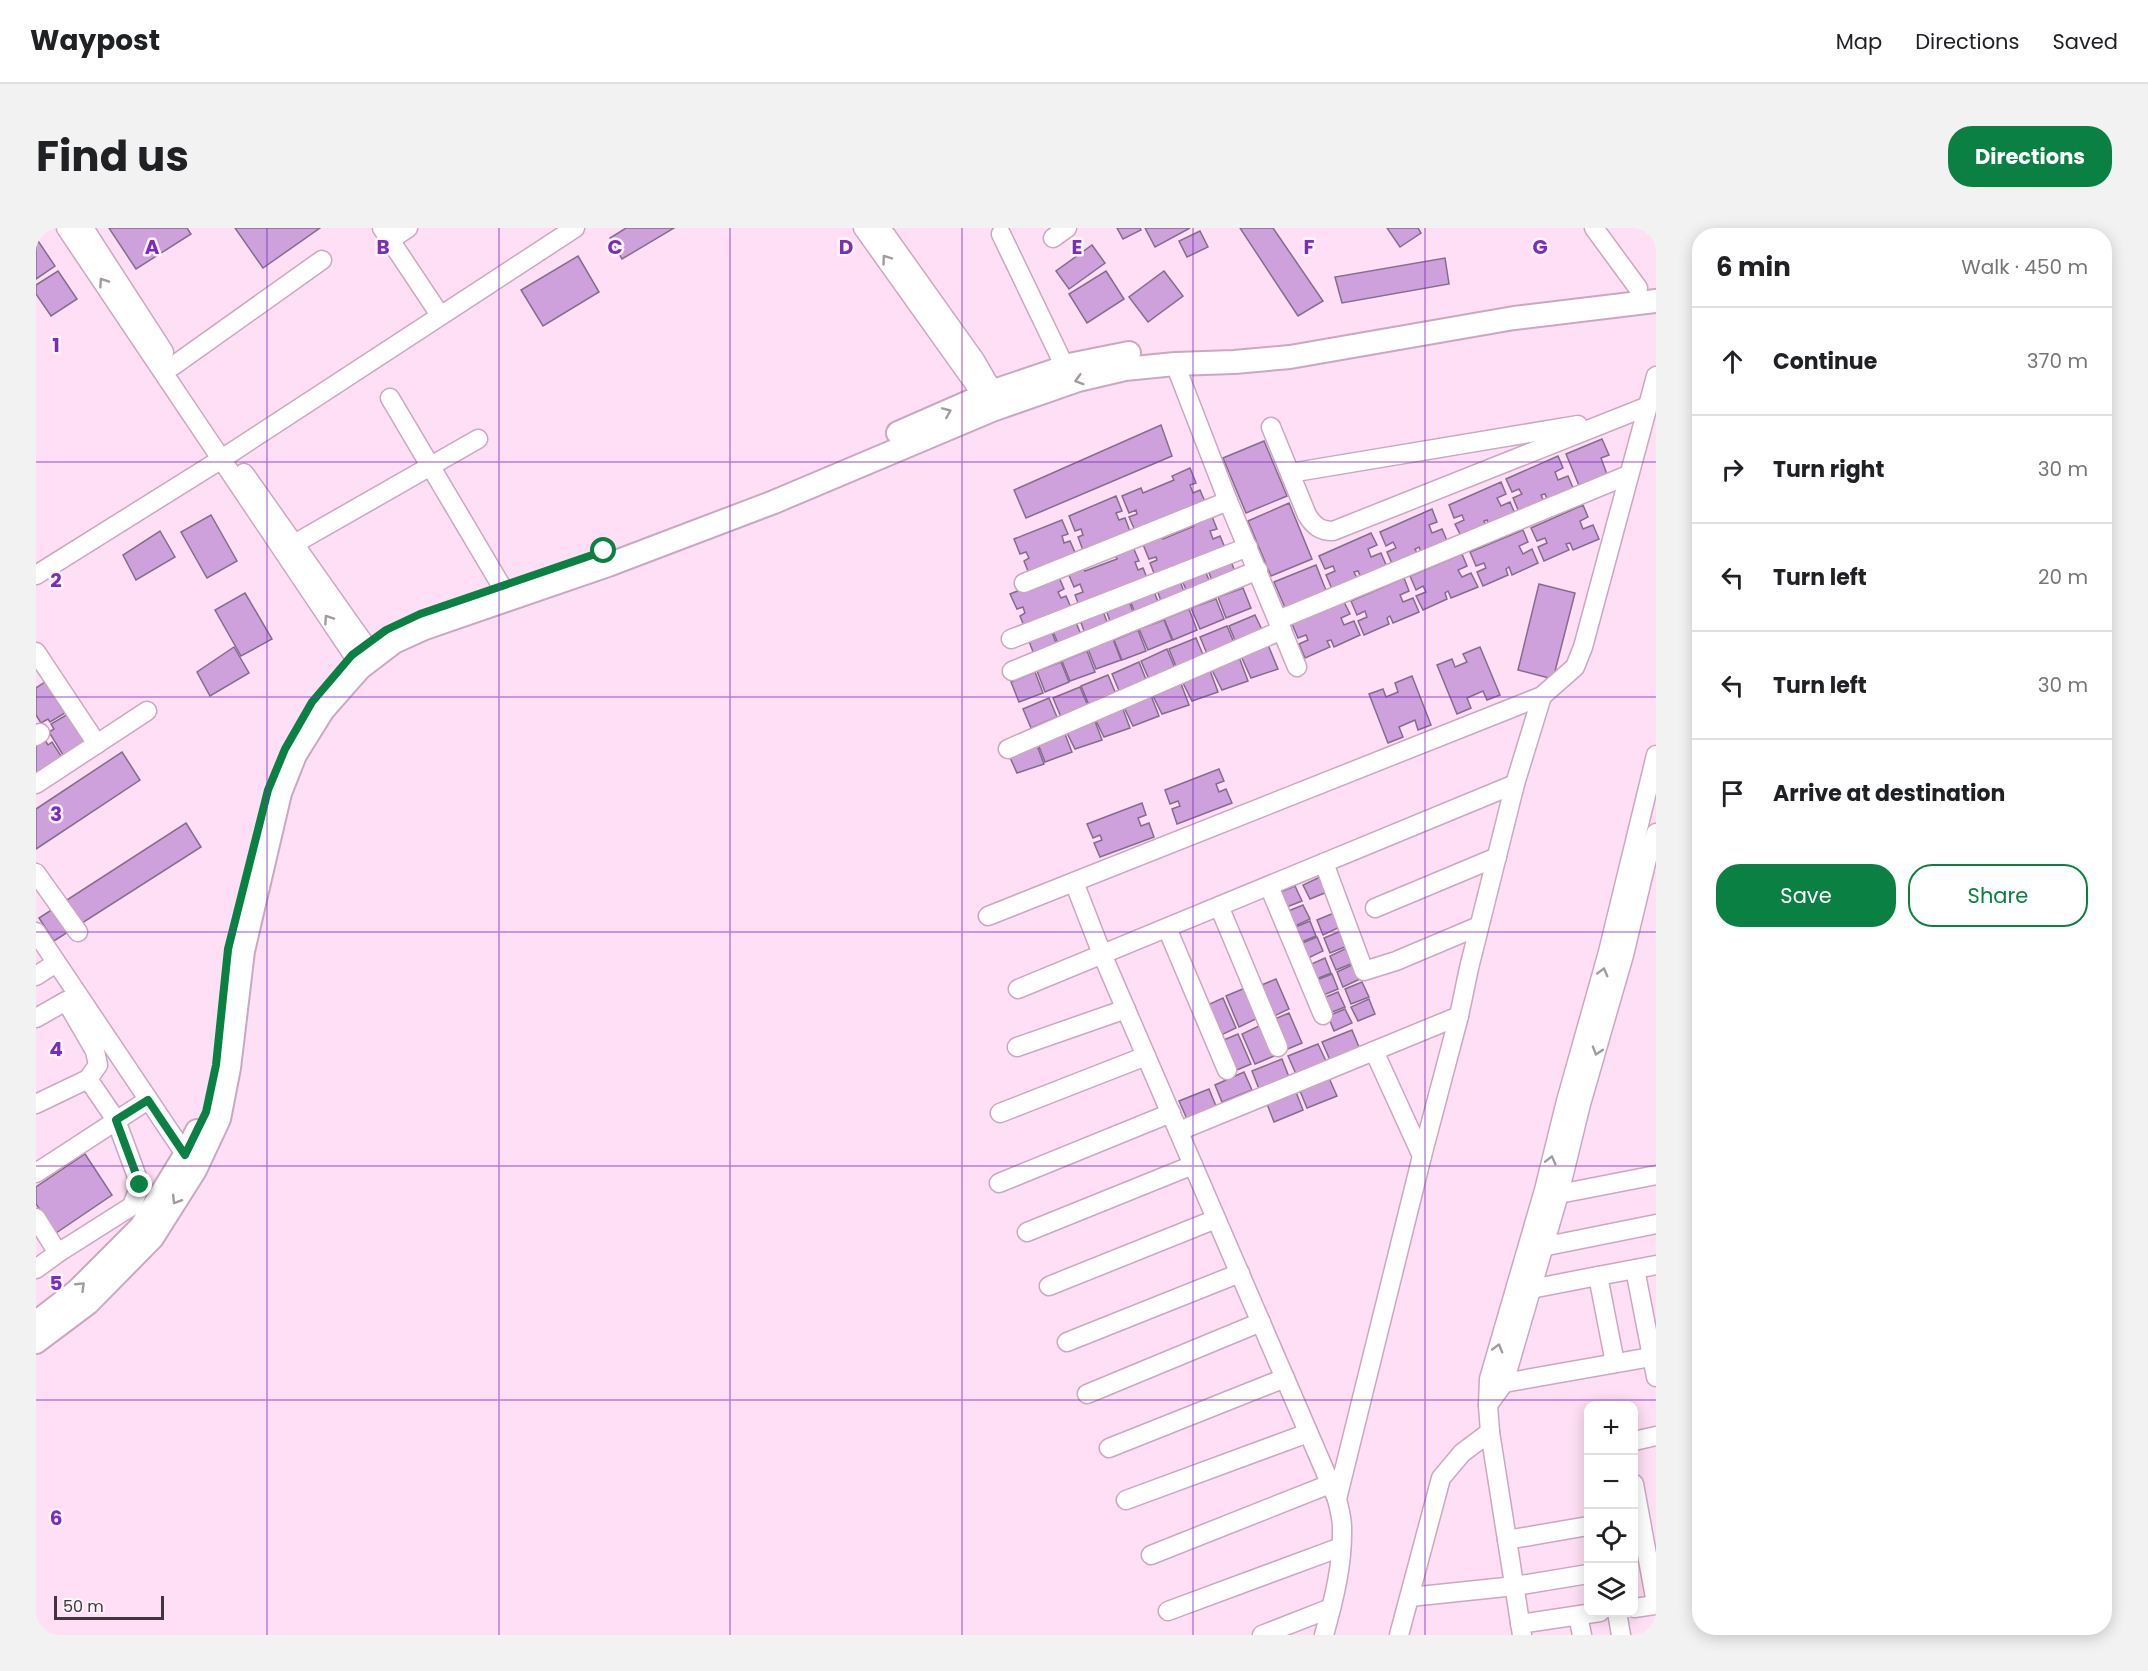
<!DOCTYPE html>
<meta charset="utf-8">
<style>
:root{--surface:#fff;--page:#f2f2f2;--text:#202124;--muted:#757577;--line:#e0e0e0;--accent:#0b8043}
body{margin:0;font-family:Poppins,sans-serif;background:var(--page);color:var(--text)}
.controls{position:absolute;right:18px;bottom:18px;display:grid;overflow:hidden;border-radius:12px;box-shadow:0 3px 15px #0003}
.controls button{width:54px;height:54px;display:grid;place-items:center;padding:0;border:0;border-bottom:2px solid var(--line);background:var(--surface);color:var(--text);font:30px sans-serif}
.scale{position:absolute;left:18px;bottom:15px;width:110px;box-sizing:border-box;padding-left:6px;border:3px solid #43343f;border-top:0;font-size:16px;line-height:21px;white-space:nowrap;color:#43343f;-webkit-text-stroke:4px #fdf5fa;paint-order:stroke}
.stop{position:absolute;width:18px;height:18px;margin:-14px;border:4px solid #0b8043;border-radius:50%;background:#fff}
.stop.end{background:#0b8043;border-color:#fff;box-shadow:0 2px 6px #0008}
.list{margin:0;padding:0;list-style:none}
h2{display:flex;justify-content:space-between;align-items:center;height:78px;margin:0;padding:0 24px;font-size:26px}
h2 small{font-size:20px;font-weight:400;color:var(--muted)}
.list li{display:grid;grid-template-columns:39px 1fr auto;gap:18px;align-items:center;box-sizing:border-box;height:108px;padding:0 24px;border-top:2px solid var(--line)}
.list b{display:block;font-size:22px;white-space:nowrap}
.list em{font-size:20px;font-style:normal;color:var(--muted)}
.actions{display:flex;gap:12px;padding:18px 24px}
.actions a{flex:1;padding:14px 0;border:2px solid var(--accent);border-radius:24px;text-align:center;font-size:21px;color:var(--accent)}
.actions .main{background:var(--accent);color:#fff}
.icon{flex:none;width:33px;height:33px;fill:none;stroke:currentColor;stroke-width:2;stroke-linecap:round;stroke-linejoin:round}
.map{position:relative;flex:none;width:1620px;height:1407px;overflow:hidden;border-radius:24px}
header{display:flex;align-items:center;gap:36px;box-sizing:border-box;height:84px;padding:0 30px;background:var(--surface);border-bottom:2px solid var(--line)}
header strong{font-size:28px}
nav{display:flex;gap:33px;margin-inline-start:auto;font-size:21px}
.intro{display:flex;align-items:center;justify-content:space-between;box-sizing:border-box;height:144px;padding:0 36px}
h1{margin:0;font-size:42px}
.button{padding:15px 27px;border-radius:24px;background:var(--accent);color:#fff;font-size:21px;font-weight:700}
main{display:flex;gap:36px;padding:0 36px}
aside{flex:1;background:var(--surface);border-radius:24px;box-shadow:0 3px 15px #0003}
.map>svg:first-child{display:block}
.building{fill:#cea1dd;stroke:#846d8c;stroke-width:1.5}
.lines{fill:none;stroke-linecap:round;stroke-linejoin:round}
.minor-casing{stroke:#cca7c0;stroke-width:21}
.major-casing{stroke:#cca7c0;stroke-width:26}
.minor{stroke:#fff;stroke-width:18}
.major{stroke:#fff;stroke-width:22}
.oneway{stroke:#a19a9f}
.route{stroke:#0b8043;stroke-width:8}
.grid{fill:none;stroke:#7b2cbf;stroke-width:1.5;stroke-opacity:0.55}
.grid-label{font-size:20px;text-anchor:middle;font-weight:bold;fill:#7b2cbf;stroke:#fdf5fa;stroke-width:5;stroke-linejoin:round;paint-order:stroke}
</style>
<header>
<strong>Waypost</strong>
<nav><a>Map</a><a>Directions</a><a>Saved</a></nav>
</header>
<div class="intro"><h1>Find us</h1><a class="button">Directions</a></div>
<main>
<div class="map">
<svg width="1620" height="1407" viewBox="0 0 1620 1407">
<rect width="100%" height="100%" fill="#fedff5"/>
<!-- building -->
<g class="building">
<polygon points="73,0 151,0 155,6 100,41"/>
<polygon points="199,0 284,0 227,40"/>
<polygon points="590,0 638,0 586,31 574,10"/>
<polygon points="1081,0 1104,0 1105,2 1087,11"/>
<polygon points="1109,0 1154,0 1119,19"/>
<polygon points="1204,0 1237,0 1287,73 1262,88"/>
<polygon points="1351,0 1382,0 1385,5 1364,19"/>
<polygon points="1164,3 1172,19 1151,29 1143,13"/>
<polygon points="0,10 19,38 0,51"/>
<polygon points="1056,17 1069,35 1033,61 1020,43"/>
<polygon points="542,28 563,64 507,98 485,62"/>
<polygon points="1409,30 1413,56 1306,75 1299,49"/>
<polygon points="22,43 41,71 15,88 0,66 0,57"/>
<polygon points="1070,43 1088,71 1051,95 1033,66"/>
<polygon points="1128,43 1147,68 1112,94 1093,69"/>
<polygon points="1125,197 1136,228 990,290 978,262"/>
<polygon points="1566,211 1573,227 1565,230 1572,249 1544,260 1530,226"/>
<polygon points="1228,213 1251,268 1210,285 1187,230"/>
<polygon points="1522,228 1527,240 1519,244 1522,252 1532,248 1538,262 1512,273 1509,266 1505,267 1508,274 1483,284 1477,270 1486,266 1483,261 1476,264 1470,251"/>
<polygon points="1154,240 1160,255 1154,257 1157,265 1164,262 1170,276 1101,307 1093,289 1101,286 1100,282 1093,285 1086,268 1105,260 1107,265 1138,252 1136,248"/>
<polygon points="1465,254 1470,266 1461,270 1465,278 1474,274 1480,288 1454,299 1451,292 1448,293 1450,299 1426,310 1419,296 1428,292 1426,287 1418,290 1413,277"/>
<polygon points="1080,268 1086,283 1080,285 1083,292 1089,290 1095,306 1048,325 1042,309 1047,307 1045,301 1039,303 1033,288"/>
<polygon points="1253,275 1276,331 1235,348 1212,293"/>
<polygon points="1547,277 1552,289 1544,293 1547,301 1557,297 1563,311 1537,322 1534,315 1530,316 1533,322 1508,333 1502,319 1511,315 1509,310 1501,313 1495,300"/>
<polygon points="1396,281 1401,294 1393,297 1396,305 1406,301 1412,315 1386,326 1383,319 1379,321 1382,327 1357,338 1351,324 1360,320 1357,314 1350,318 1344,304"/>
<polygon points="1175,286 1181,301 1174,303 1177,311 1184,308 1190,322 1121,353 1114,335 1121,332 1120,329 1113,331 1106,314 1125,306 1127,311 1158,298 1156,294"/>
<polygon points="175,287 201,333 171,350 145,304"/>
<polygon points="1026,292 1032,306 1026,308 1028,315 1034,313 1041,329 994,348 988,333 993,330 990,324 984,326 978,311"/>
<polygon points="1487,302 1492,314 1483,318 1487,326 1496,321 1502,335 1476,347 1473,339 1470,341 1472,347 1447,358 1441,344 1450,340 1448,335 1440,338 1434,324"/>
<polygon points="124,303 139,329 100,352 87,327"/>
<polygon points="1335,305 1341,317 1332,321 1335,329 1345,325 1351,339 1325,350 1322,343 1318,344 1321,350 1296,361 1290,347 1299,343 1297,338 1289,341 1283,328"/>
<polygon points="1097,319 1103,333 1099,334 1102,342 1107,340 1113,355 1045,382 1039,367 1047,364 1044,356 1038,359 1032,345 1047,339 1049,343 1081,331 1079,326"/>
<polygon points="1426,326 1431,338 1422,342 1426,349 1435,345 1442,359 1415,370 1412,363 1409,365 1411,371 1387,382 1380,368 1390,364 1387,358 1380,362 1374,348"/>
<polygon points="1193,328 1201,349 1178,358 1170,337"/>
<polygon points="1280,337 1291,365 1250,382 1238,354"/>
<polygon points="1167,338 1176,359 1153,368 1144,348"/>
<polygon points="1022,347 1028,361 1022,364 1025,370 1030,368 1037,384 990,403 984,388 989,385 987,379 981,381 974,366"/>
<polygon points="1142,348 1150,369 1127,378 1119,357"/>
<polygon points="1368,350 1373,363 1364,367 1367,374 1377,370 1383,384 1357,395 1354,388 1351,390 1353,396 1328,407 1322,393 1331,389 1329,383 1321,387 1315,373"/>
<polygon points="1503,356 1539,365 1517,451 1482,442"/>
<polygon points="1116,358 1124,379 1101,389 1092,368"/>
<polygon points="1207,360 1215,380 1190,390 1182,369"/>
<polygon points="209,365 236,411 205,428 179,382"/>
<polygon points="1091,368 1099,389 1076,398 1068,377"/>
<polygon points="1180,371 1188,391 1164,401 1155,380"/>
<polygon points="1308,374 1314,386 1305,390 1308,397 1318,393 1324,407 1298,419 1295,412 1291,413 1294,419 1269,430 1263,416 1272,412 1270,407 1262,410 1256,396"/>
<polygon points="1065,378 1073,399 1050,408 1042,387"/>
<polygon points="1153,381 1161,402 1137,412 1128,391"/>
<polygon points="1219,387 1228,406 1201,417 1193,398"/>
<polygon points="1038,390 1047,411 1024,420 1015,399"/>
<polygon points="1128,392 1136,412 1112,422 1103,401"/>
<polygon points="1191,398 1199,417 1172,428 1164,409"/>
<polygon points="1014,399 1022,420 999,429 991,408"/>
<polygon points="1102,402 1110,423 1086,432 1078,412"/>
<polygon points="1160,410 1168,429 1141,441 1133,421"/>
<polygon points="1077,411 1085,432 1060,441 1052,421"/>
<polygon points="1232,417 1242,441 1215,450 1205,428"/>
<polygon points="198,419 213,445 174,468 161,444"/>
<polygon points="1444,419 1464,467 1451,472 1447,463 1431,470 1435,480 1421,486 1401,437 1416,431 1419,439 1431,434 1427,426"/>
<polygon points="1131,421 1139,440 1113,451 1105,433"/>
<polygon points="1051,423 1059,444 1034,453 1026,433"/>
<polygon points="1203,429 1212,453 1186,462 1175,440"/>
<polygon points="1025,434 1033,454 1009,464 1001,443"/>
<polygon points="1103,434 1111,454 1084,465 1076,446"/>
<polygon points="1173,440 1182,464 1156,473 1145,451"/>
<polygon points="999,444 1007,465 983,474 975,454"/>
<polygon points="1072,447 1080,466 1053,477 1045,458"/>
<polygon points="1376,448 1395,497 1382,502 1379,492 1363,499 1367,509 1352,515 1333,466 1347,461 1350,469 1362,464 1359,455"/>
<polygon points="1144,453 1153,477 1126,486 1115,464"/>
<polygon points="9,454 29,485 14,494 12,491 5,495 0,487 0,460"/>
<polygon points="1044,459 1052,478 1025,489 1017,470"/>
<polygon points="1114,465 1123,488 1097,498 1086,475"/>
<polygon points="1013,470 1021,489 995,500 987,481"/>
<polygon points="1085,476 1094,500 1068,509 1057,487"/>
<polygon points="32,486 51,517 36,526 34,523 27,527 13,504 18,501 15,496"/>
<polygon points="1057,488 1066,512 1039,521 1028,499"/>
<polygon points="1027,501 1036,524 1009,534 1000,511"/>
<polygon points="6,507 12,517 16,514 27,531 0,548 0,511"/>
<polygon points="999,512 1008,536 981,545 971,523"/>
<polygon points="86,524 104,552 0,621 0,581"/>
<polygon points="1183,541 1188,553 1180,556 1183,564 1190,561 1196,575 1141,596 1136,581 1144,578 1142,573 1134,576 1129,562"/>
<polygon points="1106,575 1110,587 1102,590 1105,598 1113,595 1118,609 1064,629 1058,615 1066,612 1064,607 1057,610 1051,596"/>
<polygon points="150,595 165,619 18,713 3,690"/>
<polygon points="1284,649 1291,664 1274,671 1267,657"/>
<polygon points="1259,658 1266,673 1248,680 1242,665"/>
<polygon points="1267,677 1274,691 1257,699 1250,684"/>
<polygon points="1298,685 1304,699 1287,707 1281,692"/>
<polygon points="1274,693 1280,708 1263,715 1257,700"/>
<polygon points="1305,703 1311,718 1294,725 1288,710"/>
<polygon points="1281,709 1287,723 1270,731 1264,716"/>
<polygon points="1311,720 1317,735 1300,742 1294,728"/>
<polygon points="1289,730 1295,745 1278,752 1271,738"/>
<polygon points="1318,736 1324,751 1307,759 1301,744"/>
<polygon points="1296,746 1302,761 1285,768 1278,753"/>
<polygon points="1240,751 1253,781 1234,790 1221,759"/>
<polygon points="1326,754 1333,769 1315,776 1309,761"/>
<polygon points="1209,760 1222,790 1203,799 1190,768"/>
<polygon points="1302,764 1309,779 1291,786 1285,771"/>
<polygon points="1187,770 1200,800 1181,809 1167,779"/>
<polygon points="1333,771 1339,786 1322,793 1315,779"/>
<polygon points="1309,781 1316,795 1298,803 1292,788"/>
<polygon points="1253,785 1266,815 1247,823 1234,793"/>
<polygon points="1225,797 1238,828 1219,836 1206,806"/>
<polygon points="1316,802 1323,819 1294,832 1286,814"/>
<polygon points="1202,806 1215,836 1196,844 1183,814"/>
<polygon points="1282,816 1290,833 1260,846 1252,828"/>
<polygon points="1246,831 1253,849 1223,861 1216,843"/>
<polygon points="1208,844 1216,862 1186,874 1179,857"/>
<polygon points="1293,850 1301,868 1271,880 1264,863"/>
<polygon points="1173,861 1180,878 1151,891 1143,873"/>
<polygon points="1260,864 1267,882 1238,894 1231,876"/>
<polygon points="49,926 76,967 20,1005 0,976 0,959"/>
</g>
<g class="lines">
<!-- minor casing -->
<g class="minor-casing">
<g id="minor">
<polyline points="30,0 325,439"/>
<polyline points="48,0 128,124"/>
<polyline points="346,0 404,87"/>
<polyline points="827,0 954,178"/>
<polyline points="845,0 939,132 953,156"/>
<polyline points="1558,0 1602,60"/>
<polyline points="965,6 1029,139"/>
<polyline points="1017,10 1031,0"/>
<polyline points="354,12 372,0"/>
<polyline points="1139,136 1192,273 1261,439"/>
<polyline points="137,138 286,32"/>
<polyline points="354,170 466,359"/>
<path d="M1235 199 1271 287C1278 298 1284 303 1297 303L1612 178"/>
<polyline points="208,245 338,429"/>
<polyline points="1254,245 1542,197"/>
<polyline points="258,316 442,211"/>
<polyline points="0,347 184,232 539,0"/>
<polyline points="988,355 1192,273"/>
<polyline points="1242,392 1592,247"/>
<polyline points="975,411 1212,319"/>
<polyline points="0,424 61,516"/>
<polyline points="976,443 1222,342"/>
<polyline points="0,508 4,505"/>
<polyline points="972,521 1246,402"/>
<polyline points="0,556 111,483"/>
<polyline points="1288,635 1328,743 1360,733 1443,698"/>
<polyline points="0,645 42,704"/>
<path d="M1038 654 1066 726 1301 1271C1303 1280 1306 1290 1306 1299 1307 1335 1298 1372 1288 1407"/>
<polyline points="1233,658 1287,787"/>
<polyline points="1183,678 1242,819"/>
<polyline points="1339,680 1461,629"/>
<polyline points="952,688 1506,468 1539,439 1547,419 1620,148"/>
<polyline points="1131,700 1191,842"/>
<polyline points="0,704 155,935"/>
<polyline points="0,748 20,735"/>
<polyline points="982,761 1479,556"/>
<polyline points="0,790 30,773 59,823 62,837 52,851 80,892 104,957 96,978 22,1025 0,1041"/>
<polyline points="981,819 1090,781"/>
<polyline points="1338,823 1386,928"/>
<polyline points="0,876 52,851"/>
<polyline points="964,885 1110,828"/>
<polyline points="1143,903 1423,788"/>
<polyline points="0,945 112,872"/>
<polyline points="963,955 1135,885"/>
<polyline points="1523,966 1620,947"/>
<polyline points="0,990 22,1025"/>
<polyline points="991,1004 1157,937"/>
<polyline points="1506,1019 1620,996"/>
<polyline points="1599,1041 1620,1149"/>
<polyline points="1013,1058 1180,991"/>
<polyline points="1495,1061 1562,1048"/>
<polyline points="1031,1114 1204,1045"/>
<polyline points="1579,1135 1562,1048 1620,1037"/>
<polyline points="1468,1155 1620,1128"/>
<polyline points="1051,1166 1225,1094"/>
<polyline points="1452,1177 1468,1155 1523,966 1545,876 1588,727 1612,627 1620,605"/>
<polyline points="1598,1213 1620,1208"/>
<polyline points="1073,1220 1249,1150"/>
<polyline points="1598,1256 1620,1375"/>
<polyline points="1301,1271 1386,928 1423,788 1433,740 1479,556 1506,468"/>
<polyline points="1090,1272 1272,1205"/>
<polyline points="1471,1312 1552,1298"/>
<polyline points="1115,1327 1294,1256"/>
<polyline points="1374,1369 1479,1358 1552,1346"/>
<polyline points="1598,1380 1620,1377"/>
<polyline points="1132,1383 1305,1319"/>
<polyline points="1581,1384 1585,1407"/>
<polyline points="1542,1388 1546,1407"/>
<polyline points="1484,1396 1564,1384"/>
<polyline points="1226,1407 1295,1380"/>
<polyline points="1363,1407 1405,1250 1426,1225 1454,1204"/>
<polyline points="1486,1407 1454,1204 1452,1177 1453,1151 1508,962 1530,873 1572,724 1620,527"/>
</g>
</g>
<!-- major casing -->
<g class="major-casing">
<g id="major">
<polyline points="862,205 958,163 1038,136 1093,125"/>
<polyline points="1,1094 41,1063 105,999 149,927 161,903"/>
<polyline points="0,1114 52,1075 116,1010 159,942 183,891 193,840 207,723 244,565 259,527 287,482 324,440 358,414 389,400 572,337 738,274 956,182 1042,152 1089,141 1139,136 1198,134 1254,129 1478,90 1620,73"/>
</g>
</g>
<!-- minor -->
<use href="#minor" class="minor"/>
<!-- major -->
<use href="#major" class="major"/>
</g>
<!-- one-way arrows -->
<defs><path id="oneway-chevron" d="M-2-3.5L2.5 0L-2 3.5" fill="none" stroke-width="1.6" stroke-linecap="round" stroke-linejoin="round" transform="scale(1.5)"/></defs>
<g class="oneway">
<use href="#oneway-chevron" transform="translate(850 31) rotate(-126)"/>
<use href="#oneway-chevron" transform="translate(67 54) rotate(-124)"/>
<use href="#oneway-chevron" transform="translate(1043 152) rotate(164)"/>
<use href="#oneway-chevron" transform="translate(911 184) rotate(-23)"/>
<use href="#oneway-chevron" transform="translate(292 391) rotate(-124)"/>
<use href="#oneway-chevron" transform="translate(1567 744) rotate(-75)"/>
<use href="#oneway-chevron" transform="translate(1561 823) rotate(107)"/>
<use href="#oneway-chevron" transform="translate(1515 932) rotate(-76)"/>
<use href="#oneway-chevron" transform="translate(140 972) rotate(122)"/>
<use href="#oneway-chevron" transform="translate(45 1058) rotate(-44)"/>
<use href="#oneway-chevron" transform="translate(1462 1120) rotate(-74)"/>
</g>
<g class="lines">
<!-- route -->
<polyline class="route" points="104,957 80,892 112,872 149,927 170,884 180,837 192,721 232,562 249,521 276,474 316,427 350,402 384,386 568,323"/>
</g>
<!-- grid -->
<path class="grid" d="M231 0V1407M463 0V1407M694 0V1407M926 0V1407M1157 0V1407M1389 0V1407M0 234H1620M0 469H1620M0 704H1620M0 938H1620M0 1172H1620"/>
<g class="grid-label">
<text x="116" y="26">A</text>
<text x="347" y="26">B</text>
<text x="579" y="26">C</text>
<text x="810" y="26">D</text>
<text x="1041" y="26">E</text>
<text x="1273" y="26">F</text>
<text x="1504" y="26">G</text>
<text x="20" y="124">1</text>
<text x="20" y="359">2</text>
<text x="20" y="593">3</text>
<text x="20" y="828">4</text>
<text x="20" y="1062">5</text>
<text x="20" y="1297">6</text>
</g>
</svg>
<div class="controls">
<button>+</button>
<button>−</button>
<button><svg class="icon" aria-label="locate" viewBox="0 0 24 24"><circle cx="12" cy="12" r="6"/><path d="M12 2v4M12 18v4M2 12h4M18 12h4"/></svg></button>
<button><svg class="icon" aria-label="layers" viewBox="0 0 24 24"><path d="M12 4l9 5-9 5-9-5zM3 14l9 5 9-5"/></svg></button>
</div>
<div class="scale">50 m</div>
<div class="stop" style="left:568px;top:323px"></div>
<div class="stop end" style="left:104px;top:957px"></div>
</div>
<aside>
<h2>6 min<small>Walk · 450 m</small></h2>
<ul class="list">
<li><svg class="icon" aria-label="ahead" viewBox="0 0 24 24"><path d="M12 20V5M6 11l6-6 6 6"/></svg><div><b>Continue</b></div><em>370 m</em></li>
<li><svg class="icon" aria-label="right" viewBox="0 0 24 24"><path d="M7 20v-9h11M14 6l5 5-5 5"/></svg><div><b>Turn right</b></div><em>30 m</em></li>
<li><svg class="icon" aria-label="left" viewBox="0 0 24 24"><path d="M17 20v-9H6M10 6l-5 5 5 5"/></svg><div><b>Turn left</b></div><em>20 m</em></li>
<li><svg class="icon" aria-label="left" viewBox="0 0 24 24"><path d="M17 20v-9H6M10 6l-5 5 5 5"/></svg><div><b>Turn left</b></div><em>30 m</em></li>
<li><svg class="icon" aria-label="arrive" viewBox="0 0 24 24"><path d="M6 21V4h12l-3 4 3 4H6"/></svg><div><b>Arrive at destination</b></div></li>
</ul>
<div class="actions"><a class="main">Save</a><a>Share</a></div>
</aside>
</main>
